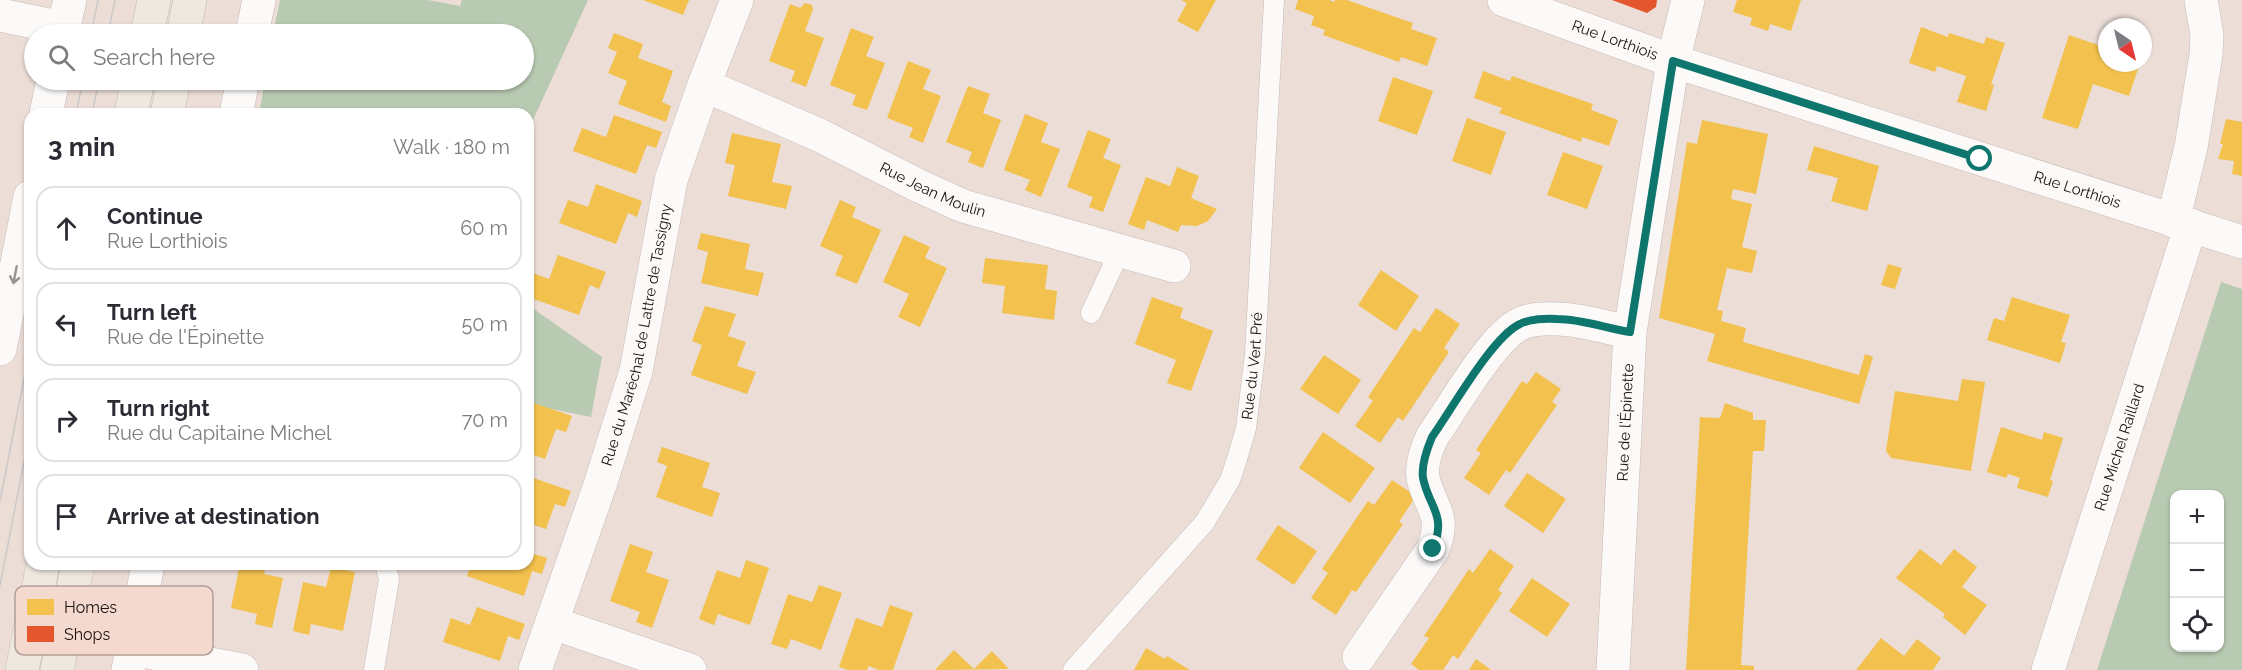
<!DOCTYPE html>
<meta charset="utf-8">
<style>
:root{--surface:#fff;--page:#f2f2f3;--text:#2b2b33;--muted:#7c7c81;--line:#e1e1e2}
body{margin:0;font-family:Raleway,sans-serif;background:var(--page);color:var(--text)}
.controls{position:absolute;right:18px;bottom:18px;display:grid;overflow:hidden;border-radius:12px;box-shadow:0 2px 4px #0004}
.controls button{width:54px;height:54px;display:grid;place-items:center;padding:0;border:0;border-bottom:2px solid var(--line);background:var(--surface);color:var(--text);font:30px sans-serif}
.compass{position:absolute;left:2098px;top:18px;width:54px;height:54px;border-radius:50%;background:var(--surface);box-shadow:0 2px 4px #0004;rotate:145deg}
.stop{position:absolute;width:18px;height:18px;margin:-14px;border:4px solid #0f766e;border-radius:50%;background:#fff}
.stop.end{background:#0f766e;border-color:#fff;box-shadow:0 2px 6px #0008}
.list{margin:0;padding:0;list-style:none}
h2{display:flex;justify-content:space-between;align-items:center;height:78px;margin:0;padding:0 24px;font-size:26px}
h2 small{font-size:20px;font-weight:400;color:var(--muted)}
.list li{display:grid;grid-template-columns:39px 1fr auto;gap:18px;align-items:center;box-sizing:border-box;height:84px;margin:0 12px 12px;padding:0 12px;border:2px solid var(--line);border-radius:18px}
.list b{display:block;font-size:22px;white-space:nowrap}
.list p{margin:0;font-size:20px;white-space:nowrap;color:var(--muted)}
.list em{font-size:20px;font-style:normal;color:var(--muted)}
.icon{flex:none;width:33px;height:33px;fill:none;stroke:currentColor;stroke-width:2;stroke-linecap:round;stroke-linejoin:round}
.map{position:relative;flex:none;width:2242px;height:670px;overflow:hidden}
.search{position:absolute;background:var(--surface);box-shadow:0 2px 4px #0004;left:24px;top:24px;width:510px;height:66px;display:flex;align-items:center;gap:15px;box-sizing:border-box;padding:0 21px;border-radius:33px;color:var(--muted);font-size:22px}
.panel{position:absolute;background:var(--surface);box-shadow:0 2px 4px #0004;left:24px;top:108px;width:510px;height:462px;border-radius:18px}
.map>svg:first-child{display:block}
.green{fill:#b8cab2;fill-rule:evenodd}
.homes{fill:#f2c14e}
.shops{fill:#e4572e}
.lines{fill:none;stroke-linecap:round;stroke-linejoin:round}
.service-casing{stroke:#c6bab5;stroke-width:21}
.minor-casing{stroke:#c6bab5;stroke-width:34}
.tertiary-casing{stroke:#c6bab5;stroke-width:34}
.primary-casing{stroke:#c2bbb8;stroke-width:34}
.service{stroke:#fcfaf9;stroke-width:20}
.minor{stroke:#fcfaf9;stroke-width:33}
.tertiary{stroke:#fcfaf9;stroke-width:33}
.primary{stroke:#eee8df;stroke-width:33}
.tram{stroke:#cdc9c8;stroke-width:1.5}
.oneway{stroke:#979290}
.route{stroke:#0f766e;stroke-width:8}
.labels{text-anchor:middle;dominant-baseline:central;stroke-width:6;stroke-linejoin:round;paint-order:stroke}
.street-label{font-size:15px;fill:#1c1310;stroke:#f4d9cf}
.key{fill:#f4d9cf;stroke:#b39e96;stroke-width:1.5}
.key-label{font-size:16px;fill:#1c1310}
</style>
<div class="map">
<svg width="2242" height="670" viewBox="0 0 2242 670">
<rect width="100%" height="100%" fill="#ecddd7"/>
<!-- green -->
<g class="green">
<polygon points="280,0 428,0 460,6 462,0 588,0 528,131 528,114 259,114 265,80 524,80 524,34 273,34"/>
<path d="M2221 282 2242 289V670H2097ZM2174 494H2220V648H2174Z"/>
<polygon points="528,305 602,357 591,417 528,404"/>
</g>
<!-- homes -->
<g class="homes">
<polygon points="643,0 689,0 683,15"/>
<polygon points="1181,0 1216,0 1198,32 1177,21 1187,3"/>
<polygon points="1298,0 1329,0 1334,2 1335,0 1347,0 1413,23 1411,29 1437,38 1427,66 1401,57 1399,62 1323,35 1325,30 1311,25 1314,16 1295,9"/>
<polygon points="1737,0 1801,0 1791,31 1770,24 1768,31 1750,25 1752,18 1733,12"/>
<polygon points="805,3 812,5 813,9 805,31 824,38 806,87 791,81 795,71 769,61 790,4 800,8"/>
<polygon points="1921,27 1948,37 1949,33 1984,44 1986,37 2005,43 1991,84 1994,85 1986,111 1957,102 1966,76 1937,66 1935,72 1909,63"/>
<polygon points="851,28 874,37 866,56 885,63 867,110 852,105 856,95 830,85"/>
<polygon points="614,33 643,44 638,58 673,71 662,102 671,106 666,122 618,104 627,81 608,73 617,52 608,48"/>
<polygon points="2069,35 2107,48 2107,63 2140,63 2129,96 2093,84 2078,129 2042,118"/>
<polygon points="908,61 931,70 923,89 941,96 923,143 909,137 913,128 887,118"/>
<polygon points="1483,71 1510,81 1512,76 1593,104 1591,110 1618,120 1609,146 1582,137 1581,142 1499,113 1502,108 1474,98"/>
<polygon points="1393,77 1433,91 1417,135 1378,121"/>
<polygon points="968,86 990,94 983,113 1001,120 983,168 968,162 972,152 946,142"/>
<polygon points="1025,114 1048,123 1041,142 1060,149 1041,197 1025,190 1030,180 1004,170"/>
<polygon points="614,115 662,132 656,148 647,145 636,174 573,151 582,128 606,137"/>
<polygon points="1467,118 1506,132 1491,175 1452,161"/>
<polygon points="2226,119 2242,122 2242,176 2232,174 2234,161 2218,159 2223,144 2220,144"/>
<polygon points="1702,120 1768,134 1756,194 1733,189 1731,199 1752,204 1742,247 1757,251 1752,273 1727,268 1717,310 1723,311 1721,321 1746,328 1743,342 1859,375 1865,354 1873,357 1859,404 1707,361 1715,334 1659,318 1687,142 1697,144"/>
<polygon points="1088,130 1111,139 1103,158 1121,165 1103,212 1089,207 1093,197 1067,187"/>
<polygon points="732,133 781,144 772,182 792,186 786,209 728,196 735,165 725,163"/>
<polygon points="1814,146 1879,166 1867,211 1831,201 1838,178 1807,170"/>
<polygon points="1563,152 1603,166 1587,209 1547,195"/>
<polygon points="1177,167 1199,176 1191,198 1217,209 1208,221 1197,226 1181,225 1178,232 1147,220 1144,230 1128,224 1146,177 1170,186"/>
<polygon points="596,184 642,201 637,217 628,213 616,244 559,223 568,200 588,207"/>
<polygon points="840,200 856,207 852,217 881,230 857,284 835,275 843,256 820,246"/>
<polygon points="701,233 750,244 745,269 764,273 758,296 701,283 708,252 697,249"/>
<polygon points="904,235 930,247 925,258 947,268 920,327 898,317 909,294 883,282"/>
<polygon points="558,255 606,272 599,289 590,285 579,315 528,297 530,272 549,279"/>
<polygon points="985,258 1048,265 1045,289 1057,291 1054,320 1002,313 1005,286 982,283"/>
<polygon points="1888,264 1902,268 1895,289 1881,285"/>
<polygon points="1381,270 1419,296 1396,331 1358,305"/>
<polygon points="1152,297 1183,308 1180,318 1213,331 1191,391 1167,383 1176,360 1135,344"/>
<polygon points="2012,297 2070,315 2061,342 2066,343 2060,363 1987,340 1994,318 2004,321"/>
<polygon points="705,306 736,314 728,336 746,342 737,366 756,372 747,394 691,375 702,345 692,341"/>
<polygon points="1436,308 1460,324 1444,348 1449,352 1403,421 1398,417 1380,443 1355,426 1373,401 1368,397 1414,328 1420,332"/>
<polygon points="1324,355 1361,380 1338,414 1300,389"/>
<polygon points="1536,372 1561,389 1552,402 1557,405 1510,473 1506,470 1489,495 1464,478 1481,453 1476,450 1522,381 1527,384"/>
<polygon points="1962,379 1985,382 1971,471 1891,458 1886,451 1895,391 1958,401"/>
<polygon points="528,401 572,416 566,432 556,429 545,459 528,453"/>
<polygon points="1725,403 1753,413 1753,420 1766,420 1764,451 1753,451 1741,665 1754,666 1754,670 1686,670 1700,417 1720,418"/>
<polygon points="2001,427 2042,440 2044,432 2063,438 2050,480 2053,481 2048,497 2017,488 2020,478 2008,474 2006,478 1987,472"/>
<polygon points="1323,432 1375,468 1350,503 1299,468"/>
<polygon points="662,447 710,463 702,487 720,493 712,517 656,497 667,466 657,462"/>
<polygon points="1527,473 1566,499 1543,533 1504,506"/>
<polygon points="528,476 571,491 565,507 555,504 546,529 528,523"/>
<polygon points="1392,480 1416,496 1399,522 1403,524 1356,592 1352,590 1336,615 1311,598 1328,573 1322,569 1368,501 1374,505"/>
<polygon points="1278,525 1317,551 1294,585 1256,559"/>
<polygon points="630,544 653,552 646,572 669,580 652,628 636,622 640,612 610,601"/>
<polygon points="1490,549 1514,566 1498,590 1502,593 1458,659 1453,655 1443,670 1419,670 1411,664 1429,638 1424,636 1469,569 1473,573"/>
<polygon points="1920,549 1941,565 1954,549 1977,567 1962,587 1987,605 1965,635 1943,617 1945,614 1896,578"/>
<polygon points="528,552 547,558 542,574 532,571 524,596 467,576 471,564 528,564"/>
<polygon points="746,560 769,568 750,625 718,614 714,625 699,619 717,570 740,578"/>
<polygon points="240,564 266,564 264,574 283,578 272,628 255,624 257,614 231,608"/>
<polygon points="331,567 355,572 343,631 311,624 309,635 293,631 303,582 326,587"/>
<polygon points="1532,578 1570,604 1547,637 1509,611"/>
<polygon points="819,585 842,593 821,650 791,639 787,649 771,644 788,594 812,602"/>
<polygon points="890,605 913,613 893,670 879,670 869,666 867,670 848,670 839,667 856,618 882,627"/>
<polygon points="477,607 525,624 519,640 508,636 500,661 443,642 451,618 470,625"/>
<polygon points="1881,638 1904,656 1917,639 1941,658 1933,670 1856,670"/>
<polygon points="1146,648 1165,659 1167,656 1190,670 1134,670"/>
<polygon points="954,650 974,669 992,651 1009,669 935,670"/>
<polygon points="1476,659 1491,670 1469,670"/>
</g>
<!-- shops -->
<polygon class="shops" points="1612,0 1657,0 1656,7 1647,13"/>
<g class="lines">
<!-- service casing -->
<g class="service-casing">
<g id="service">
<polyline points="1091,313 1120,251"/>
<polyline points="374,670 389,579 385,564"/>
<path id="s1" d="M1073 670 1205 522 1230 480 1237 459 1246 428 1255 354 1274 0"/>
</g>
</g>
<!-- minor casing -->
<g class="minor-casing">
<g id="minor">
<path id="s2" d="M1504 0 1673 61 2242 242"/>
<polyline points="0,15 63,28"/>
<path id="s3" d="M704 85 819 135 919 186 963 206 1174 266"/>
<polyline points="2173,221 2191,147 2206,55 2207,35 2201,0"/>
<polyline points="553,623 690,670"/>
<polyline points="132,649 242,670"/>
<path d="M1359 657 1433 549C1447 514 1430 508 1423 478 1421 465 1427 448 1432 437 1452 409 1492 337 1520 324 1530 319 1546 318 1557 319 1581 319 1606 328 1630 332"/>
<path id="s4" d="M535 670 600 485 636 371 671 180 704 85 737 0"/>
<path id="s5" d="M2048 670 2191 225"/>
</g>
</g>
<!-- tertiary casing -->
<g class="tertiary-casing">
<g id="tertiary">
<polyline points="62,34 70,0"/>
<polyline points="252,34 259,0"/>
<polyline points="46,114 53,80"/>
<polyline points="236,114 243,80"/>
<polyline points="0,349 30,197"/>
<polyline points="128,670 148,564"/>
<path id="s6" d="M1613 670 1630 332 1673 61 1688 0"/>
</g>
</g>
<!-- primary casing -->
<g class="primary-casing">
<g id="primary">
<polyline points="147,34 154,0"/>
<polyline points="183,34 190,0"/>
<polyline points="131,114 138,80"/>
<polyline points="167,114 174,80"/>
<polyline points="22,670 43,564"/>
<polyline points="57,670 78,564"/>
</g>
</g>
<!-- service -->
<use href="#service" class="service"/>
<!-- minor -->
<use href="#minor" class="minor"/>
<!-- tertiary -->
<use href="#tertiary" class="tertiary"/>
<!-- primary -->
<use href="#primary" class="primary"/>
<!-- tram -->
<g class="tram">
<polyline points="91,34 98,0"/>
<polyline points="108,34 115,0"/>
<polyline points="76,114 83,80"/>
<polyline points="92,114 99,80"/>
<polyline points="0,501 30,348"/>
<polyline points="0,585 30,432"/>
</g>
</g>
<!-- one-way arrows -->
<defs><path id="oneway-shaft" d="M-6 0H5M1.5-3L5.5 0L1.5 3" fill="none" stroke-width="1.6" stroke-linecap="round" stroke-linejoin="round" transform="scale(1.5)"/></defs>
<use class="oneway" href="#oneway-shaft" transform="translate(15 275) rotate(101)"/>
<g class="lines">
<!-- route -->
<path class="route" d="M1433 549C1447 514 1429 508 1423 478 1421 465 1427 449 1432 437 1452 409 1492 337 1520 324 1530 319 1546 318 1557 319 1581 319 1606 328 1630 332L1673 61 1980 159"/>
</g>
<g class="labels">
<!-- street labels -->
<g class="street-label">
<text stroke="none"><textPath href="#s2" startOffset="118">Rue Lorthiois</textPath></text>
<text stroke="none"><textPath href="#s3" startOffset="252">Rue Jean Moulin</textPath></text>
<text stroke="none"><textPath href="#s2" startOffset="604">Rue Lorthiois</textPath></text>
<text stroke="none"><textPath href="#s4" startOffset="351">Rue du Maréchal de Lattre de Tassigny</textPath></text>
<text stroke="none"><textPath href="#s1" startOffset="364">Rue du Vert Pré</textPath></text>
<text stroke="none"><textPath href="#s6" startOffset="248">Rue de l'Épinette</textPath></text>
<text stroke="none"><textPath href="#s5" startOffset="234">Rue Michel Raillard</textPath></text>
</g>
</g>
<!-- legend -->
<rect x="15" y="586" width="198" height="69" rx="9" class="key"/>
<rect x="27" y="599" width="27" height="16" fill="#f2c14e"/>
<rect x="27" y="626" width="27" height="16" fill="#e4572e"/>
<g class="key-label">
<text x="64" y="613">Homes</text>
<text x="64" y="640">Shops</text>
</g>
</svg>
<div class="controls">
<button>+</button>
<button>−</button>
<button><svg class="icon" aria-label="locate" viewBox="0 0 24 24"><circle cx="12" cy="12" r="6"/><path d="M12 2v4M12 18v4M2 12h4M18 12h4"/></svg></button>
</div>
<svg class="compass" viewBox="-18 -18 36 36"><path d="M0-13l5 13h-10z" fill="#e53935"/><path d="M0 13l5-13h-10z" fill="#7c7c81"/></svg>
<div class="stop" style="left:1980px;top:159px"></div>
<div class="stop end" style="left:1433px;top:549px"></div>
<div class="search"><svg class="icon" aria-label="search" viewBox="0 0 24 24"><circle cx="10" cy="10" r="6"/><path d="M15 15l6 6"/></svg>Search here</div>
<section class="panel">
<h2>3 min<small>Walk · 180 m</small></h2>
<ul class="list">
<li><svg class="icon" aria-label="ahead" viewBox="0 0 24 24"><path d="M12 20V5M6 11l6-6 6 6"/></svg><div><b>Continue</b><p>Rue Lorthiois</p></div><em>60 m</em></li>
<li><svg class="icon" aria-label="left" viewBox="0 0 24 24"><path d="M17 20v-9H6M10 6l-5 5 5 5"/></svg><div><b>Turn left</b><p>Rue de l'Épinette</p></div><em>50 m</em></li>
<li><svg class="icon" aria-label="right" viewBox="0 0 24 24"><path d="M7 20v-9h11M14 6l5 5-5 5"/></svg><div><b>Turn right</b><p>Rue du Capitaine Michel</p></div><em>70 m</em></li>
<li><svg class="icon" aria-label="arrive" viewBox="0 0 24 24"><path d="M6 21V4h12l-3 4 3 4H6"/></svg><div><b>Arrive at destination</b></div></li>
</ul>
</section>
</div>
